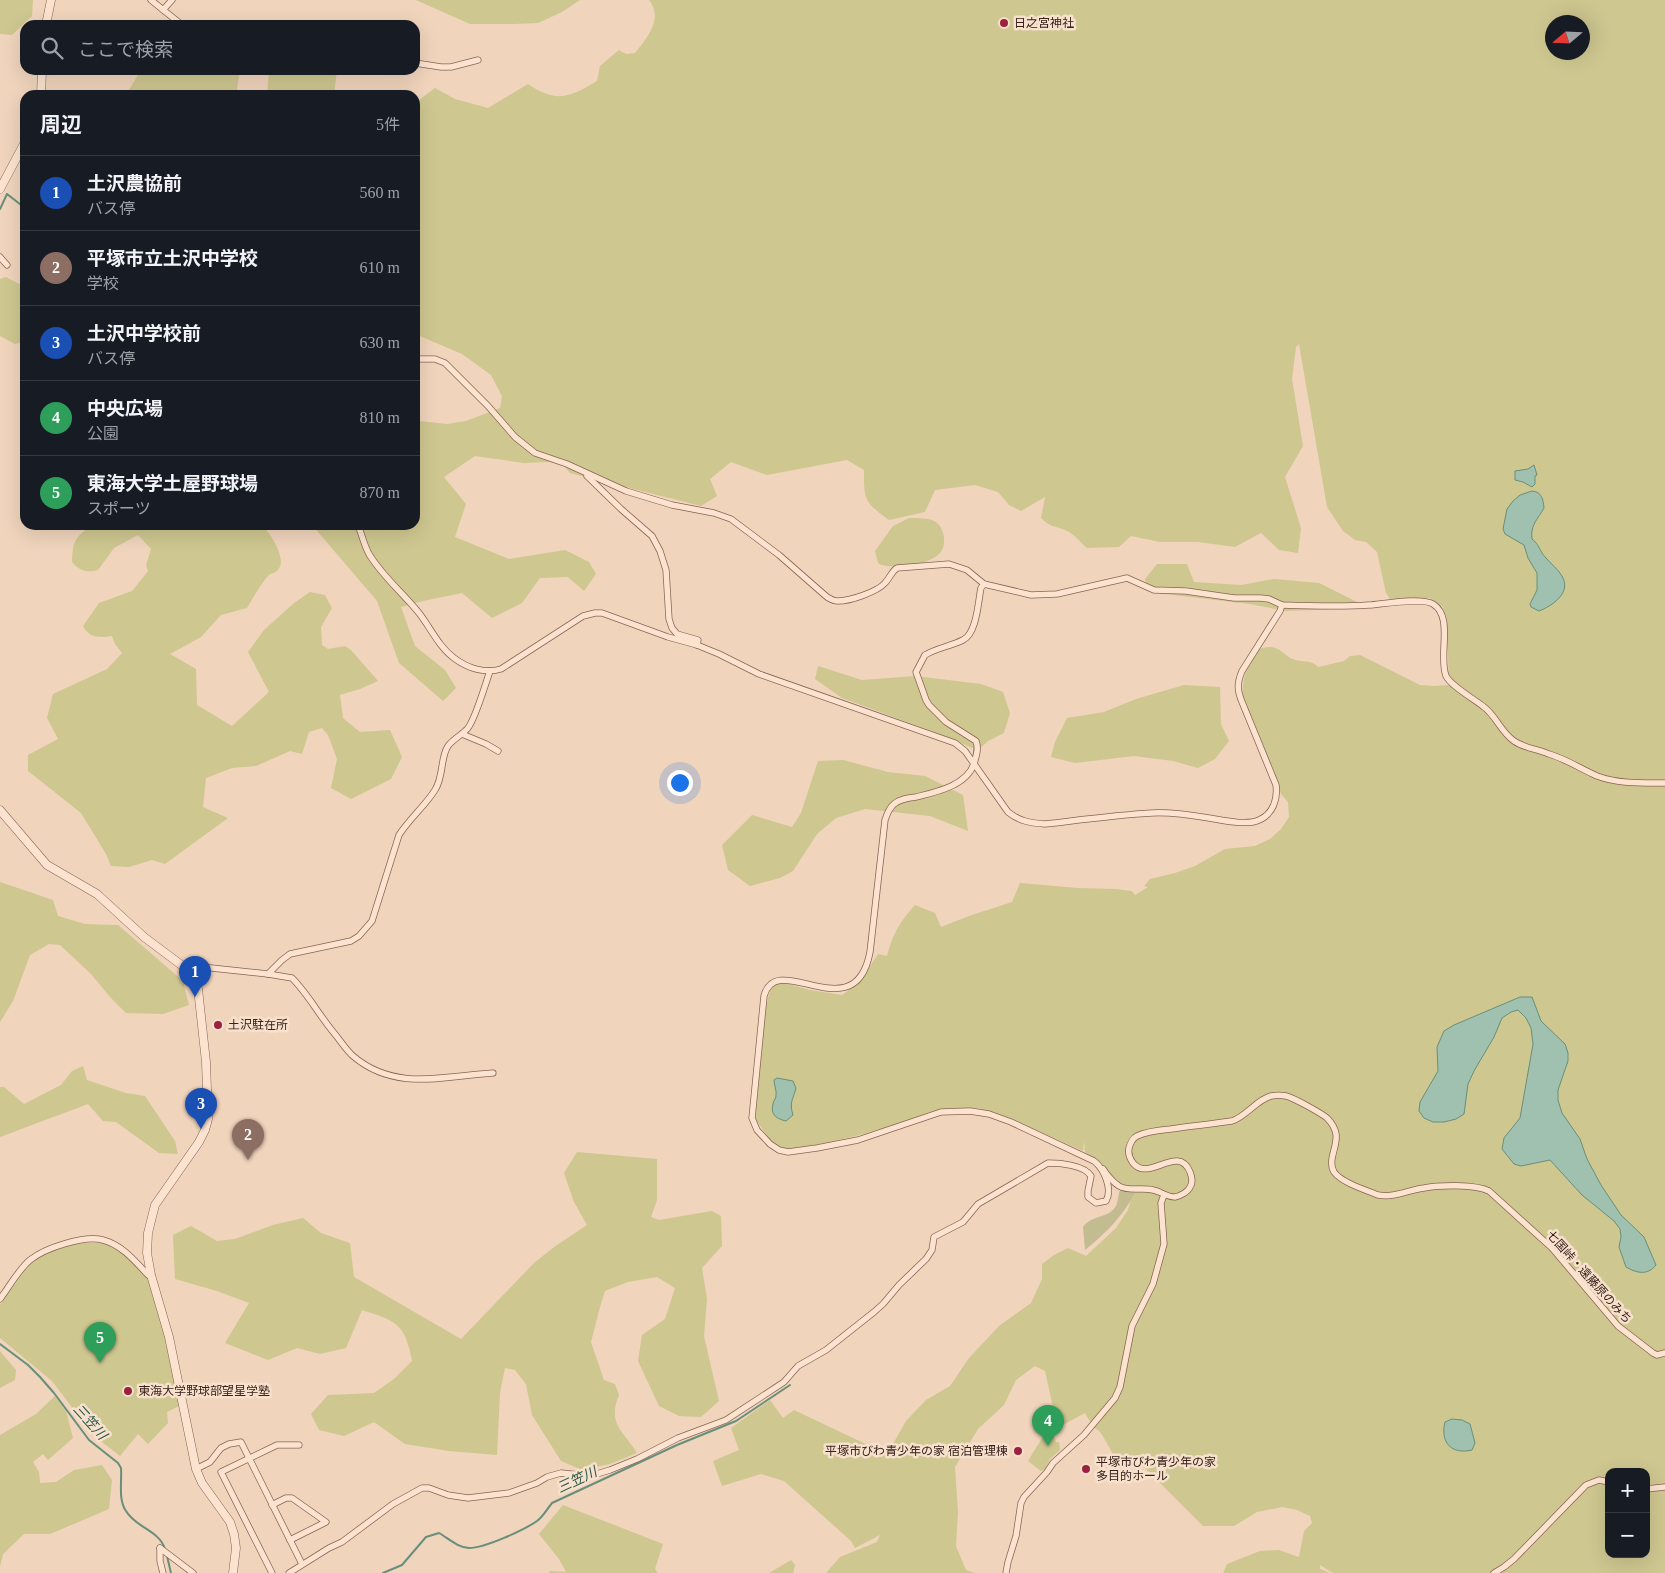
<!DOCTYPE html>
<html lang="ja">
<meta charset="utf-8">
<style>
:root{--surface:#171b24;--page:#242831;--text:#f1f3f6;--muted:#9ea1a6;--line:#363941;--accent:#1a73e8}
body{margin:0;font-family:"Times New Roman","Noto Sans JP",serif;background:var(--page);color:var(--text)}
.controls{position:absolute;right:15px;bottom:15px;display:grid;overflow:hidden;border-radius:10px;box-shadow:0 5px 20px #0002}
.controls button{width:45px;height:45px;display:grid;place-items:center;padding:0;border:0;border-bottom:1px solid var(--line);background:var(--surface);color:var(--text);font:25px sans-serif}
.compass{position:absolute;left:1545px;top:15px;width:45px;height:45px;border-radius:50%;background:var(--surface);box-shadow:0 5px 20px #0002;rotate:251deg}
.you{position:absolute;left:679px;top:782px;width:18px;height:18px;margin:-12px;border:4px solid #fff;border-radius:50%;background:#1a73e8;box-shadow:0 0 0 8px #1a73e833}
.badge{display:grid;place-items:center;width:32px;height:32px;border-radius:50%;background:var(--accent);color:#fff;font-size:16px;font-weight:700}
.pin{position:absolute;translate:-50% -41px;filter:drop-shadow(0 1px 2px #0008)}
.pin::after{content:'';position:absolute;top:26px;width:18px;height:15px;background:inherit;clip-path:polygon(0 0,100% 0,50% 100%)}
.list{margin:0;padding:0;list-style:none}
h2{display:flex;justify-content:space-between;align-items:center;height:65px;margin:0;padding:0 20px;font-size:21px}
h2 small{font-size:16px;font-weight:400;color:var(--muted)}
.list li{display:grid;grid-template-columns:32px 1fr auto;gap:15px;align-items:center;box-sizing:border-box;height:75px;padding:0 20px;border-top:1px solid var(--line)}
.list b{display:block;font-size:19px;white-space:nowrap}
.list p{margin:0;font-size:16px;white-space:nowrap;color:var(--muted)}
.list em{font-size:16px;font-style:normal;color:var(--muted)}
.icon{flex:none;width:28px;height:28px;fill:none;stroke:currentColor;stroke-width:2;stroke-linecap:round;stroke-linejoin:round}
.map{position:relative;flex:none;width:1665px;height:1573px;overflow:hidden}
.search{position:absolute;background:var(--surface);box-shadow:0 5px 20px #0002;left:20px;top:20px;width:400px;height:55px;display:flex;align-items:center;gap:12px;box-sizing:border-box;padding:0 18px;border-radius:15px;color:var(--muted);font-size:19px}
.panel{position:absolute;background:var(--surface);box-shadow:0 5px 20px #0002;left:20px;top:90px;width:400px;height:440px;border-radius:15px}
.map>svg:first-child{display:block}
.green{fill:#cec790;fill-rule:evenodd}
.cemetery{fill:#c2bc90}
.water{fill:#a0c1af;stroke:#678f7b}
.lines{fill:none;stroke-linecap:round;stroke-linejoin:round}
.stream{stroke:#678f7b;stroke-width:2}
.minor-casing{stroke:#886455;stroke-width:7}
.tertiary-casing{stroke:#886455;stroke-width:9}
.minor{stroke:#fbe3cf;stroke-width:5.5}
.tertiary{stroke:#fbe3cf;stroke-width:8}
.poi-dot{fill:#9b213f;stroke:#f7e0cc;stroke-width:2}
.labels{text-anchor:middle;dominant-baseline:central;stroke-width:5;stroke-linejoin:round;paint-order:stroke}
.poi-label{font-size:12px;fill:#37211a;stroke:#f7e0cc;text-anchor:start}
.street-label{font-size:12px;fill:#37211a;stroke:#f7e0cc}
.water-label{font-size:14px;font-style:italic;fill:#295749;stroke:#f7e0cc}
</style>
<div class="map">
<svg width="1665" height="1573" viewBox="0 0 1665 1573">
<rect width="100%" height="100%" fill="#f0d4bc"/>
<!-- green -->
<g class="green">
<polygon points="0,0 33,0 32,16 12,35 0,34"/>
<polygon points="416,0 580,0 562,12 538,23 514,24 470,24"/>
<path d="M649 0H1665V1573H1333L1320 1565V1569L1330 1573H1223L1227 1564 1260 1551 1279 1550 1299 1557 1304 1531 1312 1523 1310 1516 1297 1510 1282 1507 1257 1512 1234 1526H1203L1137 1460 1113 1454 1101 1433 1092 1425 1085 1413 1061 1426 1053 1407 1045 1371 1035 1366 1016 1380 1004 1405 978 1429 955 1467 958 1512 956 1546 966 1570 975 1573H826L840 1557 877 1542 880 1535 855 1548 851 1541 784 1481 761 1474 722 1486 713 1461 739 1450 731 1428 770 1400 783 1418 794 1410 893 1457V1444L906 1421 926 1400 950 1386 969 1358 999 1326 1031 1303 1042 1279V1264L1054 1255 1068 1248 1086 1256 1116 1228 1128 1210 1133 1192 1115 1178 1085 1152 1084 1141 1083 1151 1007 1117 978 1108H950L930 1112 904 1122 856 1136 811 1146 788 1149 777 1146 772 1143 756 1120V1093L766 1005 771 988 781 982 810 990 842 995 859 983 878 954 887 956C893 934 899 923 915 905L935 913 941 927 969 916 1012 902 1020 883 1078 888 1115 889 1132 891 1135 895 1148 887 1144 886 1150 879 1175 873 1195 866 1225 849 1255 846 1270 839 1281 829 1289 817 1288 802 1281 794 1242 701C1242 684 1246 647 1269 647 1281 647 1284 656 1293 659 1302 663 1311 659 1318 667L1344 661 1350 656 1360 655 1420 685 1434 686 1449 685 1447 629 1443 607 1430 598 1390 599 1386 593 1377 552 1366 542 1355 540 1343 531 1327 507 1299 344 1296 347 1292 379 1303 446 1285 477 1301 528 1298 553 1279 550 1261 533 1235 547 1198 542H1160L1131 536 1119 547 1087 548C1081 543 1076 536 1069 532 1058 526 1050 528 1041 518L1045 497 1021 511 1009 505 998 492 975 485 935 490 925 512 889 520C864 502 864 500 864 470L847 460 767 475 731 462 710 479 717 496 701 506 570 473 563 465 550 462 524 463 475 456 444 477 466 504 455 537 509 559 565 550 589 562 596 574 584 591 568 577 540 578 522 603 492 618 462 593 423 601 401 607 415 646 445 670 456 688 443 701 399 663 377 601 312 525H415V427L420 421 447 424 466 421 500 408 502 396 491 375 462 354 415 334V103L435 88 455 99 488 108 528 84C556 103 569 98 597 81L600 66 619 50 626 54 635 53C647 38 664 19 649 0ZM1552 22H1582V52H1552ZM1609 1472H1646V1554H1609Z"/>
<polygon points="144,70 240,70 237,89 240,95 128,95 127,93 138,75"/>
<polygon points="269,70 337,70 334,95 267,95"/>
<polygon points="6,277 25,287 25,342 15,344 0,336 0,279"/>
<path d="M909 518C916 518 925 518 932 520 944 524 948 544 940 553 930 565 890 571 878 563L875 551 893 526Z"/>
<path d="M92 525H262C270 533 289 560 277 571 275 573 272 573 270 574 263 580 252 600 247 608L221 615 201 637 170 654 196 669 197 705 232 726 269 692 248 652 264 630 294 603 310 592 325 595 332 608 321 627 322 645 328 649 345 646 351 650 378 681 360 689 340 695 343 718 360 732 390 730 402 757 391 779 351 799 331 788 337 759 328 735 322 728 309 732 302 754 290 751 256 766 232 768 206 778 203 807 228 818 165 864 152 860 129 867 111 866 106 854 81 813 28 771V755L58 739 47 718 53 694 107 669 122 653 115 644 112 636C100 638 89 638 83 626L99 603 132 591 148 571 146 565 151 549 138 535 114 548 98 570C86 573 80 571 72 562 73 541 74 538 92 525Z"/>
<polygon points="1157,564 1187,564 1194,582 1241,585 1274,579 1319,583 1361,604 1338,609 1286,611 1250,604 1156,593 1147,587 1145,579"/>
<polygon points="818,666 862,680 915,676 981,684 1003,692 1010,713 1004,733 988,741 978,750 934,732 842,698 815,679"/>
<polygon points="1184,685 1220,687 1221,724 1229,741 1215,759 1198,768 1173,761 1134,756 1075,763 1051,757 1055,742 1067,718 1104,712 1136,699"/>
<polygon points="843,760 888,772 925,776 963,795 968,831 930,816 865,809 836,818 817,834 793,871 780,878 750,886 728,870 722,845 752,815 792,827 801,813 818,761"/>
<polygon points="0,882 53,900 58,916 85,924 118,925 183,981 189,1005 163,1014 126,1013 111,998 91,974 60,945 49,944 30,955 13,1001 0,1022"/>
<polygon points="83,1066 87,1080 126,1093 145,1096 175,1141 178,1154 159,1153 116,1122 103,1121 88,1104 0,1137 0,1087 4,1087 24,1104 61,1085 72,1071"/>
<path d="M577 1152 657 1159V1200L651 1217 659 1220 712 1211 721 1216 722 1246 702 1268 707 1299 704 1336 719 1401 701 1417 679 1416 659 1406 638 1361 642 1335 665 1319 675 1288 657 1277 628 1282 605 1291 600 1307 591 1342 604 1380 615 1384 619 1395C607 1424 623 1430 637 1453L610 1464 582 1470 561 1461 532 1415 526 1384 515 1370 505 1368 500 1393 497 1455 449 1451 405 1444 374 1422 344 1436 319 1430 311 1414 328 1395 374 1393 394 1379 412 1361C405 1323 396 1321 362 1310L346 1348 320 1354 297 1348 268 1360 225 1343 249 1303 217 1291 175 1279 173 1235 191 1226 217 1241 235 1239 273 1225 303 1218 321 1233 350 1243 354 1277 461 1339 534 1263 554 1247 587 1225 574 1202 564 1173Z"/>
<polygon points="85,1243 103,1243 121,1252 133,1262 150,1282 167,1345 179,1406 167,1412 168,1423 148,1444 138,1434 120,1456 93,1435 52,1381 0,1338 0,1305 30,1263 38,1256 66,1245"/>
<polygon points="0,1351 16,1370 15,1380 0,1388"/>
<polygon points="55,1396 66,1411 73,1438 48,1460 43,1454 33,1462 39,1472 40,1483 56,1482 74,1470 102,1465 112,1480 109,1509 50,1534 24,1534 3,1554 0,1567 0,1435 36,1414"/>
<polygon points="1047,1430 1053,1434 1056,1442 1059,1442 1060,1450 1050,1459 1044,1470 1041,1471 1028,1461"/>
<polygon points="563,1505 663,1544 655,1569 658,1573 549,1573 550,1571 566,1572 559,1559 539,1534"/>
<polygon points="791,1560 795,1565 793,1573 769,1573"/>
</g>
<!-- cemetery -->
<path class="cemetery" d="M1120 1190H1127L1135 1193C1121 1218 1107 1232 1085 1250L1083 1227C1091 1215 1110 1218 1116 1206 1118 1202 1118 1195 1120 1190Z"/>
<!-- water -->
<g class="water">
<polygon points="1534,465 1537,475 1535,476 1535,484 1532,487 1523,482 1515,480 1515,471 1528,469"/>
<path d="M1532 491C1542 492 1543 499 1544 508 1538 519 1530 525 1532 539 1539 544 1540 552 1546 558 1551 564 1558 569 1562 576 1572 593 1552 606 1539 611L1531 607 1530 604 1537 590V573L1528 558 1524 545 1505 534 1503 529 1507 509 1513 501 1520 495Z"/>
<path d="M1520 997H1532L1541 1021 1565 1044 1568 1053V1061L1558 1090V1100L1562 1113 1580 1139 1587 1159 1601 1185 1621 1215 1644 1237 1656 1265C1647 1276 1637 1273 1626 1267L1619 1247 1621 1237 1620 1229 1614 1221 1582 1195 1550 1160 1521 1166 1514 1164 1502 1149 1504 1138 1520 1118 1533 1044 1531 1028 1526 1018 1518 1010 1511 1012 1502 1018 1494 1037 1474 1071 1468 1084 1464 1114 1456 1119 1444 1122H1433L1424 1118 1419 1111 1420 1102 1438 1071 1437 1047 1444 1031 1454 1025Z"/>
<path d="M777 1078 793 1081 796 1088C793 1100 789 1102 793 1115L786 1121C777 1119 770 1115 773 1104 773 1101 776 1099 776 1096 777 1091 774 1085 774 1080Z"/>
<path d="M1452 1419 1462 1420 1470 1424 1475 1443 1472 1450C1451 1455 1440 1442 1445 1422Z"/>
</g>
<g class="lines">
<!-- stream -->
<g class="stream">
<polyline points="0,209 7,194 25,208"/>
<path d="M0 1344 28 1365 40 1377 54 1393 89 1440 118 1463 121 1468C122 1481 118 1500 126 1511 136 1528 159 1530 165 1549"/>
<polyline points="167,1556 171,1573"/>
<path d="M383 1573 402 1565 426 1537 439 1533C448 1538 458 1548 469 1548 485 1548 524 1530 537 1521 543 1517 547 1509 552 1503L677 1445 736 1421 790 1385"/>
</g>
<!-- minor casing -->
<g class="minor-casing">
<g id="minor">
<polyline points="151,0 182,25"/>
<polyline points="163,10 172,0"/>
<polyline points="415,63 441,67 451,67 478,60"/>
<polyline points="0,257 7,265"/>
<path d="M415 359H435L445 363 488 406 515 437 535 453 567 464 626 491 672 505 714 513 731 519 779 555 827 597C830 599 834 601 838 601 850 601 877 592 885 583 890 578 891 572 897 568L949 564 967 570 984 584 1031 595 1057 594 1127 578 1154 590 1186 591 1234 598H1260L1269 599 1282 605C1311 606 1341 607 1369 605 1383 604 1422 597 1433 604 1454 617 1438 655 1446 676 1451 686 1474 699 1484 707 1496 716 1501 732 1514 741 1524 748 1537 749 1549 754 1566 759 1581 769 1597 776 1618 784 1643 783 1665 783"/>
<polyline points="587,476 621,509 652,536 660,551 666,570 669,619 672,628 677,634 698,640 697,645"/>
<path d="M358 525C362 535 364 545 369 554 382 576 403 593 419 613 430 627 439 647 454 658 467 668 485 674 501 669L583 616 595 613H602L668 637 697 645 719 654 759 674 955 743 965 751 1008 812C1019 821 1030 823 1045 824 1080 820 1116 815 1152 813 1171 812 1191 815 1209 818 1222 820 1247 826 1259 820 1273 814 1278 799 1276 785L1242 702C1237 690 1237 683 1242 671L1280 611 1282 605"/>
<polyline points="462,734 486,744 498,751"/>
<path d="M188 970 202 967 268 974 292 978C308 994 319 1015 334 1033 340 1040 346 1050 353 1056 395 1092 445 1076 493 1073"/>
<path d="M268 974 282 960 290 954 351 941 359 936 372 921 399 835C410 818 425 806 435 790 444 776 440 758 448 746 453 739 462 735 468 728 476 717 485 685 490 671"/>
<path d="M1103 1169C1107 1175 1113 1182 1119 1186 1129 1192 1142 1187 1153 1190 1160 1191 1166 1197 1175 1197 1180 1196 1188 1192 1190 1187 1193 1183 1192 1177 1190 1172 1178 1143 1149 1183 1133 1163 1130 1159 1128 1153 1129 1148 1130 1144 1133 1138 1137 1136 1147 1131 1161 1130 1171 1129 1192 1126 1212 1124 1232 1121 1247 1116 1256 1100 1271 1096 1276 1095 1281 1095 1286 1096 1294 1098 1321 1113 1327 1118 1331 1122 1335 1128 1336 1134 1338 1147 1327 1160 1334 1172 1342 1183 1366 1190 1378 1195 1395 1198 1408 1190 1424 1188 1439 1185 1475 1184 1489 1191L1552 1248 1618 1326 1653 1353 1657 1355 1665 1353"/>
<path d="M0 1299C9 1287 19 1269 30 1260 45 1248 84 1235 103 1240 122 1245 135 1261 148 1275H151"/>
<polyline points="196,1469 210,1462 221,1448 229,1444 241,1442 302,1564"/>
<polyline points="1646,1489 1665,1487"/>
<polyline points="272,1505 286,1498 292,1498 326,1522 290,1540"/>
<polyline points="160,1548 193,1573"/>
<polyline points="160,1548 160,1561 163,1573"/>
<polyline points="272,1573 221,1472 277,1445 299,1445"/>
<path d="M289 1573 329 1548 342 1542 393 1504 422 1488H429L448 1495 468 1498 509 1493 537 1483 547 1477 561 1473 590 1476 610 1470 637 1459 678 1438 726 1420 784 1382 798 1366 826 1350 874 1312 883 1304 899 1285 926 1259 932 1250 934 1237 963 1222 978 1204 1048 1163C1060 1163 1084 1165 1091 1176L1088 1191V1197L1096 1203 1106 1201C1113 1189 1104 1169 1094 1161L1011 1122 989 1114 970 1111 941 1112 858 1140 817 1148 788 1152 779 1150 770 1144 757 1130 752 1118 764 996C777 948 855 1032 870 952L885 820C887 814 889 808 894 804 900 799 908 798 916 797 936 792 966 786 974 764 976 756 979 749 976 741L946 722 929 705 926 700 916 672 925 655C937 648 951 646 963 640 977 633 978 602 981 588L984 584"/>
<polyline points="1006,1573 1008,1562 1016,1536 1021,1503 1024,1497 1047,1472 1053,1463 1084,1435 1115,1398 1120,1387 1132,1326 1153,1284 1164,1244 1161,1203 1164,1195"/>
<polyline points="1494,1573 1504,1567 1514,1559 1586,1485 1599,1480 1609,1482"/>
</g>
</g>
<!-- tertiary casing -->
<g class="tertiary-casing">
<g id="tertiary">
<polyline points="46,25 51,0"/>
<polyline points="41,95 42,70"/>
<polyline points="0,189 25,142"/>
<polyline points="0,810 47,865 97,894 144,937 188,970 195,979 198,989 206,1062 208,1119 205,1130 199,1142 155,1205 148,1233 147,1253 151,1275 169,1337 196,1469 202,1483 230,1522 234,1534 236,1548 233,1573"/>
</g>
</g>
<!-- minor -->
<use href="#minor" class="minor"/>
<!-- tertiary -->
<use href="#tertiary" class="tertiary"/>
</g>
<!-- markers -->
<g class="poi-dot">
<circle cx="1004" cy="23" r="5"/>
<circle cx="218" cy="1025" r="5"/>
<circle cx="128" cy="1391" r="5"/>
<circle cx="1018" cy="1451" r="5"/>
<circle cx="1086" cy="1469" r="5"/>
</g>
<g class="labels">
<!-- poi labels -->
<g class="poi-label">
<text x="1014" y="23">日之宮神社</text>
<text x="228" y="1025">土沢駐在所</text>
<text x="138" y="1391">東海大学野球部望星学塾</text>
<text x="1008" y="1451" text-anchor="end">平塚市びわ青少年の家 宿泊管理棟</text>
<text x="1096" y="1462">平塚市びわ青少年の家<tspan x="1096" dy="14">多目的ホール</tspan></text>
</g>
<!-- street labels -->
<g class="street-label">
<text transform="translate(1589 1277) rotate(48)">七国峠・遠藤原のみち</text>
</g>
<!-- water labels -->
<g class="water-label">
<text transform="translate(90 1422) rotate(48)">三笠川</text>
<text transform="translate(577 1480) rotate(-25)">三笠川</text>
</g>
</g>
</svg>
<div class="controls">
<button>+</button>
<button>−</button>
</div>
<svg class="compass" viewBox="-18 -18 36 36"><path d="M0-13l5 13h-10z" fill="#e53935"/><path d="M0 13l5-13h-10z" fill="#9ea1a6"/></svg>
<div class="you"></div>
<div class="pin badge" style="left:195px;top:997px;background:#1a4fb4">1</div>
<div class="pin badge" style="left:248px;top:1160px;background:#8d6e63">2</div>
<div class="pin badge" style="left:201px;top:1129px;background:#1a4fb4">3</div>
<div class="pin badge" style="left:1048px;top:1446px;background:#2e9e5b">4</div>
<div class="pin badge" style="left:100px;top:1363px;background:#2e9e5b">5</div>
<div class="search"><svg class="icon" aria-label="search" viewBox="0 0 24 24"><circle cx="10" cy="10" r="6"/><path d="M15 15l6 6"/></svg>ここで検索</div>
<section class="panel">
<h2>周辺<small>5件</small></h2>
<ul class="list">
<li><span class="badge" style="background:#1a4fb4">1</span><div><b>土沢農協前</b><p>バス停</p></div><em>560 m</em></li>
<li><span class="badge" style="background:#8d6e63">2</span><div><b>平塚市立土沢中学校</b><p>学校</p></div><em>610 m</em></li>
<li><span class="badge" style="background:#1a4fb4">3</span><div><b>土沢中学校前</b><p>バス停</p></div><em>630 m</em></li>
<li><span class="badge" style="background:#2e9e5b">4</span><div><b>中央広場</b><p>公園</p></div><em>810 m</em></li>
<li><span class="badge" style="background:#2e9e5b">5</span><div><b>東海大学土屋野球場</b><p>スポーツ</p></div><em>870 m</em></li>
</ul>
</section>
</div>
